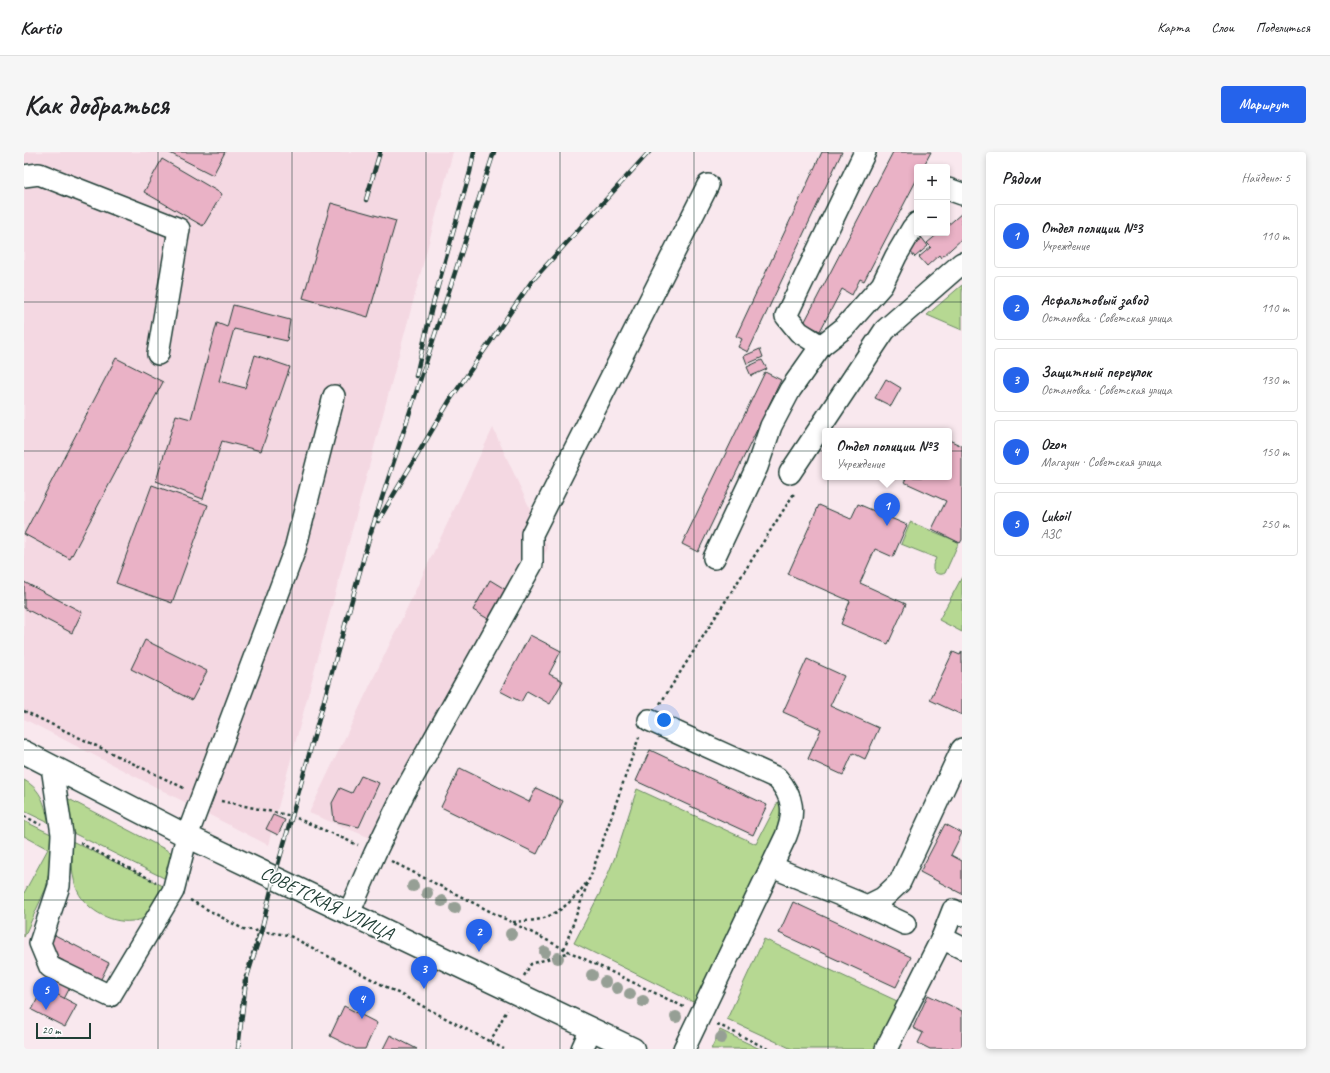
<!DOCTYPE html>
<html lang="ru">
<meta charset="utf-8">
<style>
:root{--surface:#fff;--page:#f6f6f6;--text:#202124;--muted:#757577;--line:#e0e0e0;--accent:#2563eb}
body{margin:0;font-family:Caveat,sans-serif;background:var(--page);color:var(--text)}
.controls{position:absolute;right:12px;top:12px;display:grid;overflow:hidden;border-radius:4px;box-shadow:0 2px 6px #0003}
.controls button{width:36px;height:36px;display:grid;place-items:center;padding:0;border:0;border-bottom:1px solid var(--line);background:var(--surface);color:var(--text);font:20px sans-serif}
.scale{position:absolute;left:12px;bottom:10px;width:55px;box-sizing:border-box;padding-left:4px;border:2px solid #1f3d34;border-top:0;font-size:11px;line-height:14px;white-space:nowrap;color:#1f3d34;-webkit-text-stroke:3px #fff;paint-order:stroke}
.you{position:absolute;left:640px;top:568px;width:14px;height:14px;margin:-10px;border:3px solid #fff;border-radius:50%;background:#1a73e8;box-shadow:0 0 0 6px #1a73e833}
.badge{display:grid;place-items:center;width:26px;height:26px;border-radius:50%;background:var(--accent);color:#fff;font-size:13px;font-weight:700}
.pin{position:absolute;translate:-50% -33px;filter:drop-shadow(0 1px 2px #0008)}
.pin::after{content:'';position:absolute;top:21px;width:14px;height:12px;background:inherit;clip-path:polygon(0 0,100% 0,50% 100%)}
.popup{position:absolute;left:798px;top:276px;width:130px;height:52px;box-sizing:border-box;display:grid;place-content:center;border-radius:4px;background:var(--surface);filter:drop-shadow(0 1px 3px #0005);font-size:13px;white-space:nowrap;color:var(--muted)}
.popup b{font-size:15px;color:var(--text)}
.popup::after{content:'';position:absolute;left:50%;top:100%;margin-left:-8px;border:8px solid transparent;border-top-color:var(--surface)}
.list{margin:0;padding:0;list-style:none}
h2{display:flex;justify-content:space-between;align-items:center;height:52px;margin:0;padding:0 16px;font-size:17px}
h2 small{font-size:13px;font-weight:400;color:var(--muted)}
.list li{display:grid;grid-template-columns:26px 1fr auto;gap:12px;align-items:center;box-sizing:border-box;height:64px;margin:0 8px 8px;padding:0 8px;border:1px solid var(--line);border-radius:4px}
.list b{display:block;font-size:15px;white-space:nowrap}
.list p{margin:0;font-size:13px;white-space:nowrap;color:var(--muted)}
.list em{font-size:13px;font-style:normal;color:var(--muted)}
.map{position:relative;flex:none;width:938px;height:897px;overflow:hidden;border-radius:4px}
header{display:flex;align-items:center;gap:24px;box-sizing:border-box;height:56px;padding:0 20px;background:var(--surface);border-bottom:1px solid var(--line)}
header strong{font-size:19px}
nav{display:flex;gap:22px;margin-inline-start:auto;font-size:14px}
.intro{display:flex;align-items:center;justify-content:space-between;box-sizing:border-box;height:96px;padding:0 24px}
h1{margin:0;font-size:28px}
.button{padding:10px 18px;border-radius:4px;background:var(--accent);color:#fff;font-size:14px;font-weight:700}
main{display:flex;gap:24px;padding:0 24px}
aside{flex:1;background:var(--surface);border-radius:4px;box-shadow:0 2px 6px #0003}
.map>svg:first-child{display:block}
.built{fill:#f4d8e2}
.green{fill:#b6d892;stroke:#6a8a63}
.building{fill:#eab2c6;stroke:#1f3d34}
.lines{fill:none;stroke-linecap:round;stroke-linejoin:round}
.minor-casing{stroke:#1f3d34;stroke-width:24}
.major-casing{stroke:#1f3d34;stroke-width:25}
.path{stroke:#1f3d34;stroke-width:2.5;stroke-dasharray:3 3;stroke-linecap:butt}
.minor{stroke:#fff;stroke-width:21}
.major{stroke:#fff;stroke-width:22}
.rail-casing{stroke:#1f3d34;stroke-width:4.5}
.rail{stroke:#fff;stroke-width:3;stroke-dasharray:9;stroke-linecap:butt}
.tree{fill:#969f95}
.grid{fill:none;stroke:#1f3d34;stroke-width:1;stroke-opacity:0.55}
.labels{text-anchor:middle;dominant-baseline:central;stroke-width:3;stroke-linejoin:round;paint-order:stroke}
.street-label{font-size:19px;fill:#1f3d34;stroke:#fff}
</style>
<header>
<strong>Kartio</strong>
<nav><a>Карта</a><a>Слои</a><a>Поделиться</a></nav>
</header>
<div class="intro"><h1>Как добраться</h1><a class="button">Маршрут</a></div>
<main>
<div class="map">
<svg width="938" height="897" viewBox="0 0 938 897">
<rect width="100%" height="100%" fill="#f9e8ee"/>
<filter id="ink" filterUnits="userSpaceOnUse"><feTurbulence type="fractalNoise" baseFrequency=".025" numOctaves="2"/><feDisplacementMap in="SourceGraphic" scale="8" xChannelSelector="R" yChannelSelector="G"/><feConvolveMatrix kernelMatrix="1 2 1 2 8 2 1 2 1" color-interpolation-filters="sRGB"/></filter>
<g filter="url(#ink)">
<!-- built -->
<g class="built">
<polygon points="0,0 429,0 244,693 0,567"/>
<polygon points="469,276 524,396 359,691 285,661"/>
</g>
<!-- green -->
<g class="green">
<polygon points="938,133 938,178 903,163"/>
<path d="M886 370 935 390 921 421C917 423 913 423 909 418V413L912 406 877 392Z"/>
<polygon points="938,425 938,480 915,468"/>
<path d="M0 628C19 639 20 652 25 671L0 659Z"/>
<polygon points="613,637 732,692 755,648 770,656 679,855 550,791 576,741 591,705"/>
<polygon points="41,645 154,704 148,730 47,680"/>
<polygon points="0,669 27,682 28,702 22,736 0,785 0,741 24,697 0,684"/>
<path d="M48 689 145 737 128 763C122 765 115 769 108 769 86 772 59 756 52 735 47 720 48 705 48 689Z"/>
<polygon points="740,787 886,855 866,897 768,897 703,867"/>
<polygon points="696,878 736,897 687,897"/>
</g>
<!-- building -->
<g class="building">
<polygon points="144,0 201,0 189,23"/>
<polygon points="798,0 818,0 724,200 714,195 718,187 712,184"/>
<polygon points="869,0 907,0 899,15 893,15 893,27 840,129 836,127 828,143 818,137 796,179 780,171"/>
<polygon points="138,7 198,42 179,74 120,40"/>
<polygon points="307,51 372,69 344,165 279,146"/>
<polygon points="938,61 938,87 917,106 915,103 903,114 895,105 907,95 903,91 915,81 923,81 923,74"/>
<polygon points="898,86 904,94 891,105 884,97"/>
<polygon points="209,153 266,168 263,189 210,177 195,229 221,236 231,203 266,215 237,299 198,289 179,347 132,329 152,263 167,267 193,171 203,175"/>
<polygon points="736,197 739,205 723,212 720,204"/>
<polygon points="92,206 139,230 46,407 0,382"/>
<polygon points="738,208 743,217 727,224 723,215"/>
<polygon points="741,220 757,228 674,400 658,392"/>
<polygon points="862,227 877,236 867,254 851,246"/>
<polygon points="925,288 938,294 938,388 936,391 908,377 922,349 880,330 883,325 925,325"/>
<polygon points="128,333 184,353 148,451 92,431"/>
<polygon points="834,352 883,373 869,405 851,397 836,431 882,452 864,492 817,472 826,449 764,422 795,353 827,367"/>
<polygon points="466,428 489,442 471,471 449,458"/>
<polygon points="0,430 58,460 48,481 0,456"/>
<polygon points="506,483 537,499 525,522 539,529 526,552 503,539 497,550 476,539"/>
<polygon points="121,488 183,519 168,548 107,517"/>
<polygon points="938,499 938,563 906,548 929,500 936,503"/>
<polygon points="783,507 820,524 806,554 855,576 841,607 829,601 819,623 784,607 797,577 759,560"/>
<polygon points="626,598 743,653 729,683 612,629"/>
<polygon points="436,616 505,650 512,636 539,649 513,702 417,655"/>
<polygon points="337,624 355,631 335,675 310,669 308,651 316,636 328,641"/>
<polygon points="249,663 261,668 254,683 242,677"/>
<polygon points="921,672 938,681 927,703 938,709 938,742 896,720"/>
<polygon points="769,750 887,805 872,835 755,781"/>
<polygon points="29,782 85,811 76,829 55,818 39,849 23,841 40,809 21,799"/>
<polygon points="19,835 53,853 41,875 8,858"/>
<polygon points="904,843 938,859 938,897 932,897 928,895 927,897 906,897 894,891 899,881 889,876"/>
<polygon points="320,854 353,871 341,897 332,897 306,884"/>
<polygon points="366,883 393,897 359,897"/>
</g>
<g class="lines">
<!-- minor casing -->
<g class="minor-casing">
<g id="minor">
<polyline points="0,24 15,22 155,77 134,202"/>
<polyline points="923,38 924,37 938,42"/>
<polyline points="797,194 775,180 762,164 841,0"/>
<polyline points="766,321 861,178 938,111"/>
<polyline points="690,406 733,315 747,274 766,238 797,194 820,176 858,133 872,104 888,77 893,71"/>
<path d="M625 568 753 626C770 645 771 661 762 684L660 897"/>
<polyline points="28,615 38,682 35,734 16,791 26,815 86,844 149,739 163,684 271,397 310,244"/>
<polyline points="748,715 843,754 859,746 876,730 938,597"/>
<polyline points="843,754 881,772"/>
<polyline points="325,761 351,701 380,641 508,412 508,382 684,33"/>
<polyline points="918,786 929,758 938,763"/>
<polyline points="558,897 567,877"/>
<polyline points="862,897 918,786 938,796"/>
</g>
</g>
<!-- major casing -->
<g class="major-casing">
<polyline id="major" points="0,600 163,684 609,897"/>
</g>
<!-- path -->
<g class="path">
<polyline points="636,552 771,340"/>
<polyline points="0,559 160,636"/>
<polyline points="197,649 268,664 334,693"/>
<polyline points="0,664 17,673"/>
<polyline points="56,691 132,730"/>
<polyline points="367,709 546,800 660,855"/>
<polyline points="166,748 219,777 264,783 480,897"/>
<path d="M489 770C498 769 508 769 517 767 539 760 553 744 566 726L615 585"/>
<polyline points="540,797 564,730"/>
<polyline points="500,824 507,812 546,800"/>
<polyline points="693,872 744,897"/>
<polyline points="466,890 483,858"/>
<polyline points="213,897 220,828 235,779"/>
</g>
<!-- minor -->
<use href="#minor" class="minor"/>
<!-- major -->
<use href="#major" class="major"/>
<!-- rail casing -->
<g class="rail-casing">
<g id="rail">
<polyline points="342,48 356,0"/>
<polyline points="392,224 407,159 446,20 450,0"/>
<polyline points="354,369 426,248 508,129 625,0"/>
<polyline points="214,897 222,828 237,780 250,726 268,664 346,383 470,0"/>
</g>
</g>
<!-- rail -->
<use href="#rail" class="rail"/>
</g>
<!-- trees -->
<g class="tree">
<circle cx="389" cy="734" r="6"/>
<circle cx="403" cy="741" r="6"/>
<circle cx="418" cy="749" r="6"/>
<circle cx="431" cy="756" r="6"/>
<circle cx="487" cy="782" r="6"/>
<circle cx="521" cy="800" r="6"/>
<circle cx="534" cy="806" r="6"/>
<circle cx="568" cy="823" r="6"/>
<circle cx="581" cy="830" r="6"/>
<circle cx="593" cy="836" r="6"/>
<circle cx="606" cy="842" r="6"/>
<circle cx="619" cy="849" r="6"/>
<circle cx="652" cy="865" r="6"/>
<circle cx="697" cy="886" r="6"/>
</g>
</g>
<!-- grid -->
<path class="grid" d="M134 0V897M268 0V897M402 0V897M536 0V897M670 0V897M804 0V897M0 150H938M0 299H938M0 448H938M0 598H938M0 748H938"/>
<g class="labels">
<!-- street labels -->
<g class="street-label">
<text transform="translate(303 751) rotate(26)">СОВЕТСКАЯ УЛИЦА</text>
</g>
</g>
</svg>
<div class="controls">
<button>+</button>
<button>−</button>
</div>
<div class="scale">20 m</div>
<div class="you"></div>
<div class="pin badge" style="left:863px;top:374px">1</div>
<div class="popup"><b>Отдел полиции №3</b>Учреждение</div>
<div class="pin badge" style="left:455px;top:800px">2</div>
<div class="pin badge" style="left:400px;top:837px">3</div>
<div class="pin badge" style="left:338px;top:867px">4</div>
<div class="pin badge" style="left:22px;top:858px">5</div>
</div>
<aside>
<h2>Рядом<small>Найдено: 5</small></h2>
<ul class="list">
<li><span class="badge">1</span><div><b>Отдел полиции №3</b><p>Учреждение</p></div><em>110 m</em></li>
<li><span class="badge">2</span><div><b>Асфальтовый завод</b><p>Остановка · Советская улица</p></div><em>110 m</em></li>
<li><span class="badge">3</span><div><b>Защитный переулок</b><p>Остановка · Советская улица</p></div><em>130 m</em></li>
<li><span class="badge">4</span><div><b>Ozon</b><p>Магазин · Советская улица</p></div><em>150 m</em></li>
<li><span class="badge">5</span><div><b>Lukoil</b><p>АЗС</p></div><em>250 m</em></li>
</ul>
</aside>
</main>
